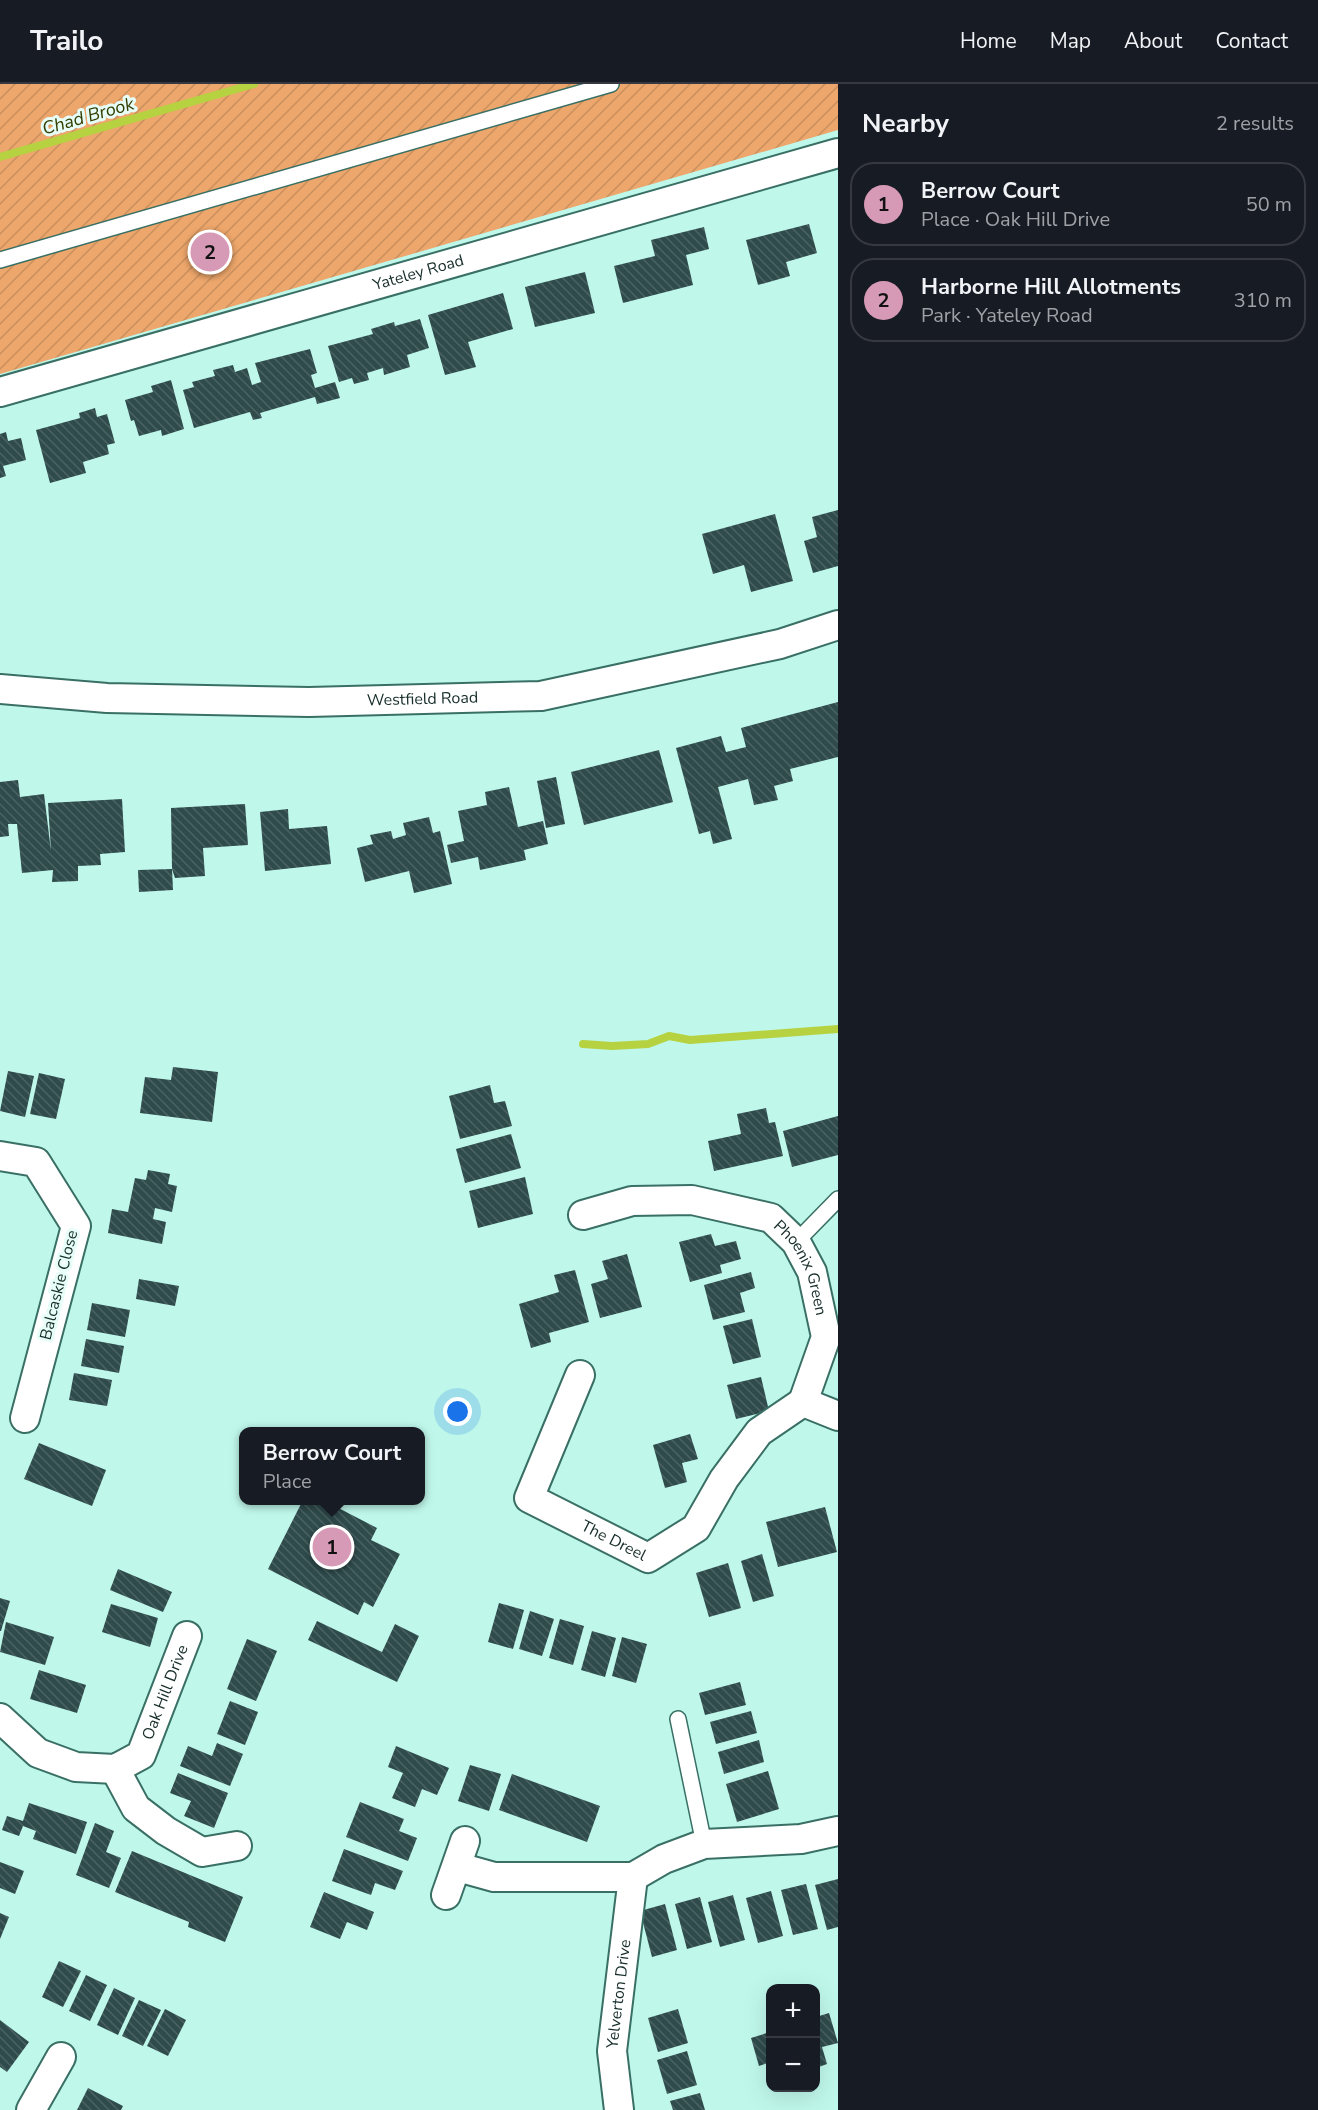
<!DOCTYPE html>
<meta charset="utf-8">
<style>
:root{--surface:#171b24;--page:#242831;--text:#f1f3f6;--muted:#9ea1a6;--line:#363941;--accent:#d699b6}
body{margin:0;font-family:"Nunito Sans",sans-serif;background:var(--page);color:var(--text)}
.controls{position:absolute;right:18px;bottom:18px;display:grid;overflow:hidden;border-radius:12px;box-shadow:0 6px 24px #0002}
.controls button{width:54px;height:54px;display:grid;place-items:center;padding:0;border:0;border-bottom:2px solid var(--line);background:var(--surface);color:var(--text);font:30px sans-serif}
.you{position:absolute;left:458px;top:1328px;width:21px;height:21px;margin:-15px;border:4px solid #fff;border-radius:50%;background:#1a73e8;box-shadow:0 0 0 9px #1a73e833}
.badge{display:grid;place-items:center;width:39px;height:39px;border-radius:50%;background:var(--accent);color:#111;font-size:20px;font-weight:700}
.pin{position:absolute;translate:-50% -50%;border:3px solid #fff;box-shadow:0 2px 6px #0006}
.popup{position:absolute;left:239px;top:1343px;width:186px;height:78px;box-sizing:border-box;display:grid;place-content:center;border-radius:12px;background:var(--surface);filter:drop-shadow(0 2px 4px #0005);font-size:20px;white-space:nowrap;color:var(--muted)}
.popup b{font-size:22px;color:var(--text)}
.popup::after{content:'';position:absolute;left:50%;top:100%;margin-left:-12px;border:12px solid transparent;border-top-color:var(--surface)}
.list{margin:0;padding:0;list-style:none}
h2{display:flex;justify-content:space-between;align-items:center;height:78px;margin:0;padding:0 24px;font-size:26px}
h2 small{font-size:20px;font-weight:400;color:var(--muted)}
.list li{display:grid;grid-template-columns:39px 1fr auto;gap:18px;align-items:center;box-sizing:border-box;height:84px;margin:0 12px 12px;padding:0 12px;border:2px solid var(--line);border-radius:24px}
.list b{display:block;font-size:22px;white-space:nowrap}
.list p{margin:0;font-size:20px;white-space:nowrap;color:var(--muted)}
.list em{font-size:20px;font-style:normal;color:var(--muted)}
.map{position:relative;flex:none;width:838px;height:2026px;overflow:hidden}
header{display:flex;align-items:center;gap:36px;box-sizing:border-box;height:84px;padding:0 30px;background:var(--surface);border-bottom:2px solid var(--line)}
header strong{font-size:28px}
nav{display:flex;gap:33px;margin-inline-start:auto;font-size:21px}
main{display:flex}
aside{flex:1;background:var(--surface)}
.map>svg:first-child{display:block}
.garden{fill:url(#garden-furrows)}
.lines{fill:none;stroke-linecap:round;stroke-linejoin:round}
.stream{stroke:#b6d241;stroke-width:8}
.building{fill:url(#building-back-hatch)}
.service-casing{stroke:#396f64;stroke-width:18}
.minor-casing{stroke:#396f64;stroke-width:32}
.service{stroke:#fff;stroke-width:15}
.minor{stroke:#fff;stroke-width:28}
.labels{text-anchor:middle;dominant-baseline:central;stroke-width:6;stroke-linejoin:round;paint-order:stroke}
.street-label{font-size:16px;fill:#162d29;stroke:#e7fdf7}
.water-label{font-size:18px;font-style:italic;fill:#343e02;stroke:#e7fdf7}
</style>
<header>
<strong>Trailo</strong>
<nav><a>Home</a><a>Map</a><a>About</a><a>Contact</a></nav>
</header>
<main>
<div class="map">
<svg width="838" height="2026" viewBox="0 0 838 2026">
<defs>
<pattern id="garden-furrows" width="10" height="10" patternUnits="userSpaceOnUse" patternTransform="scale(1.5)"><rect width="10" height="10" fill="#eda66b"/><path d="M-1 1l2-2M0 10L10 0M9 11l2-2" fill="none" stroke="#ca8f5d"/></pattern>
<pattern id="building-back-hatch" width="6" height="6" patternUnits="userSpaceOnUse" patternTransform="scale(1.5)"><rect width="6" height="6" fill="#2f4b4c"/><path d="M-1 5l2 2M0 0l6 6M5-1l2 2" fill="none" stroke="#4b6263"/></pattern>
</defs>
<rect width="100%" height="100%" fill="#bff8eb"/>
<!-- garden -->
<polygon class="garden" points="0,0 838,0 838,46 0,290"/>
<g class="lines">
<!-- stream -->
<g class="stream">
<polyline points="0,73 254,0"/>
<polyline points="583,960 612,962 648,960 669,952 690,956 838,945"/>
</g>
</g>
<!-- building -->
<g class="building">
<polygon points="809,140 817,169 786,178 790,192 758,201 746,156"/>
<polygon points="704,143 709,165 686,171 693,201 623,219 614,182 655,172 651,156"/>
<polygon points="585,188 595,229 535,243 525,203"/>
<polygon points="503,209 513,245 468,258 476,283 445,291 428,231"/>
<polygon points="420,235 429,264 407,271 410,283 384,291 383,284 367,289 369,296 354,300 352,294 339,298 328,262 373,250 371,245 394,238 395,242"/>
<polygon points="310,265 317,289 311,291 315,304 335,298 340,314 317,320 315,313 260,329 262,334 253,336 250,328 194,344 183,306 194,303 192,298 215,292 213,286 233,281 235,288 247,284 252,301 261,298 255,279"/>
<polygon points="171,296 184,345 162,352 161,346 139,352 134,336 131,337 125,316 153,308 151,302"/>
<polygon points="95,324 97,333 107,330 115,359 107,361 109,370 83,378 86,389 50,399 36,346 80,334 79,329"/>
<polygon points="6,348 8,357 21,354 26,376 3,382 6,392 0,394 0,350"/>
<polygon points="838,426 838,482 813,489 804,457 817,453 812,433"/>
<polygon points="775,430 793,497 751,508 744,481 713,490 702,450"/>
<polygon points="838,618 838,673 790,685 793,697 774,702 778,716 754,721 748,695 718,703 732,755 713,760 710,747 699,750 676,664 721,652 726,668 746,663 741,644"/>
<polygon points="659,666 673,718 584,741 571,688"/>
<polygon points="556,693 565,740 546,744 537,697"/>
<polygon points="18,696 20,713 44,710 51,767 48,719 122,715 125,768 100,770 101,781 78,782 78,797 52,798 53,786 22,789 17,740 8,740 9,752 0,753 0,698"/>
<polygon points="509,703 518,743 543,737 548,760 524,766 526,776 480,786 478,773 451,779 447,761 464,757 458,727 487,721 485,708"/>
<polygon points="245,720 248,761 203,764 205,792 175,794 172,785 171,724"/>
<polygon points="288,725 289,745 327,742 331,780 265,787 260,728"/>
<polygon points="429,733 433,749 440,747 452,800 414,809 409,787 365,798 357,764 373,760 370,751 391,747 393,755 406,751 403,739"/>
<polygon points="172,785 173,806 139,808 138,786"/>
<polygon points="173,983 218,988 212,1038 140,1029 145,993 171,996"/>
<polygon points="8,987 34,992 25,1033 0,1027"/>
<polygon points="39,989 65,995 56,1035 30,1030"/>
<polygon points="490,1001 494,1019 505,1017 512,1042 460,1055 449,1012"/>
<polygon points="766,1024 769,1039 775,1038 783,1072 714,1087 708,1057 741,1050 737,1030"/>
<polygon points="838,1032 838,1071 792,1083 783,1047"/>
<polygon points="511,1050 521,1084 465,1099 456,1065"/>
<polygon points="148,1086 170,1090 168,1100 177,1102 172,1128 155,1124 153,1135 166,1138 162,1160 108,1149 112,1125 128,1128 135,1094 146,1096"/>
<polygon points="525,1093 533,1130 478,1144 469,1107"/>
<polygon points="711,1150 715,1162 736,1157 741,1175 720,1181 722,1189 690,1198 679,1158"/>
<polygon points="627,1170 642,1223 600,1234 591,1200 608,1195 602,1177"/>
<polygon points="575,1186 589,1238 549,1249 551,1258 531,1264 519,1220 559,1208 554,1191"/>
<polygon points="751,1188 755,1204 740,1209 745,1228 713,1236 704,1201"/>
<polygon points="139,1195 179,1202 175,1222 136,1215"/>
<polygon points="92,1219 130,1226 125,1253 87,1246"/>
<polygon points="752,1235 761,1273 733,1280 723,1242"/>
<polygon points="86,1255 124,1262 119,1289 81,1282"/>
<polygon points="74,1289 112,1296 107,1322 69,1316"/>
<polygon points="761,1293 769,1327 736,1335 727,1301"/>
<polygon points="690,1350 698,1375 682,1379 687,1398 665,1404 653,1361"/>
<polygon points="39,1359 106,1386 92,1422 24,1395"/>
<polygon points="303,1416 323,1416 377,1444 371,1456 400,1470 373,1523 364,1518 358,1531 268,1485"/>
<polygon points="825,1423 837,1468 778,1483 766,1438"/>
<polygon points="762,1470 774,1512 753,1518 741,1477"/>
<polygon points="728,1479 741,1524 709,1533 696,1489"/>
<polygon points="118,1485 172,1508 163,1528 110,1506"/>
<polygon points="0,1514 10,1517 1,1547 0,1547"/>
<polygon points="499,1519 524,1526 513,1565 488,1558"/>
<polygon points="111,1520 158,1534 150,1563 102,1548"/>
<polygon points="530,1527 554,1535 542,1572 519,1565"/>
<polygon points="560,1535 584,1542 573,1581 549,1574"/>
<polygon points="317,1537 382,1568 395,1540 419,1552 397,1598 308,1556"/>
<polygon points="6,1538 54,1553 45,1581 0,1568"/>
<polygon points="592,1547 616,1554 605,1593 581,1586"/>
<polygon points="622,1553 647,1560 636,1599 612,1592"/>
<polygon points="247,1555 277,1567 256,1617 227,1605"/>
<polygon points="39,1586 86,1601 77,1629 30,1615"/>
<polygon points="740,1598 746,1621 705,1631 699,1609"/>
<polygon points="230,1617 258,1628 245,1661 217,1650"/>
<polygon points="751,1627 757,1649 716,1660 710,1638"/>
<polygon points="759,1656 764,1678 724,1690 718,1668"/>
<polygon points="217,1659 243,1670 230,1702 180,1682 188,1662 212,1672"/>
<polygon points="396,1662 449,1684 437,1711 422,1705 415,1723 392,1714 403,1689 388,1683"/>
<polygon points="470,1681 501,1690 489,1727 458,1717"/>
<polygon points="768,1687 779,1725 737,1738 726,1700"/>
<polygon points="178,1689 228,1709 214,1744 184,1732 191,1717 170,1709"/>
<polygon points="512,1690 600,1722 587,1758 499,1726"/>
<polygon points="360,1718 404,1735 399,1747 417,1754 408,1777 346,1753"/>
<polygon points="29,1719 87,1738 76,1770 33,1755 36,1747 23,1742 19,1752 2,1746 7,1732 23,1737"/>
<polygon points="95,1739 114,1747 106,1768 121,1774 109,1804 76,1791"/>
<polygon points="344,1765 403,1787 395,1806 375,1799 371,1811 332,1797"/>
<polygon points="132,1767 243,1813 225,1858 188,1843 189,1838 115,1808"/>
<polygon points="0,1778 24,1787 15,1810 0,1804"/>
<polygon points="838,1795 838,1843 827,1846 815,1801"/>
<polygon points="806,1800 818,1845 793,1851 781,1806"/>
<polygon points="771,1807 783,1852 758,1859 746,1814"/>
<polygon points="324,1808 374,1828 367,1846 347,1838 340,1855 310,1843"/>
<polygon points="733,1811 745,1856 720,1863 708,1818"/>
<polygon points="700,1813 712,1858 687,1865 675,1820"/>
<polygon points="665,1820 677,1866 652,1873 640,1827"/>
<polygon points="0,1829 9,1833 0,1855"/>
<polygon points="59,1877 81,1887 63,1923 42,1913"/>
<polygon points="86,1891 107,1901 90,1937 69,1927"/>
<polygon points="114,1904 135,1914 118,1951 97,1941"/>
<polygon points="139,1916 161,1926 143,1962 122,1952"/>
<polygon points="165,1925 186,1936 168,1972 147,1962"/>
<polygon points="678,1925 688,1959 658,1968 648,1934"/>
<polygon points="829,1929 838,1959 822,1963 827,1980 816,1984 816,1933"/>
<polygon points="0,1936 29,1958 7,1988 0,1983"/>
<polygon points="770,1948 770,1978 759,1982 751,1954"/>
<polygon points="687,1967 697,2001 667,2010 657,1976"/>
<polygon points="88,2004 123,2022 121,2026 77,2026"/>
<polygon points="700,2009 705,2026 673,2026 670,2017"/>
</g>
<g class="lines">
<!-- service casing -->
<g class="service-casing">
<g id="service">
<polyline points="0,176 611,0"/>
<polyline points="796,1158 838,1115"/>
<polyline points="678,1635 704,1760"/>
</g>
</g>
<!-- minor casing -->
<g class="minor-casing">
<g id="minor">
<path id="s1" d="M0 308 838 69"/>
<path id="s2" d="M0 605 107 614 309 618 541 612 780 560 838 541"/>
<polyline points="0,1072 36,1078 76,1142 25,1334"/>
<path id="s3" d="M583 1131 632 1117 692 1116 771 1134 796 1158 812 1188 826 1253 803 1318"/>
<path id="s4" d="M580 1291 529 1414 648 1474 696 1444 724 1395 759 1348 803 1318 838 1332"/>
<path id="s5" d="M0 1634 38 1669 76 1683 115 1685 141 1671 187 1552"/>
<polyline points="115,1685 136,1724 166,1747 202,1768 237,1762"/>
<polyline points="458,1783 494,1793 633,1793 664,1775 704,1760 801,1755 838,1747"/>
<polyline points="446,1811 465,1757"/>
<polyline points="31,2026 61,1973"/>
<path id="s6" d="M619 2026 612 1967 633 1793"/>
</g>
</g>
<!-- service -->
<use href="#service" class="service"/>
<!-- minor -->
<use href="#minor" class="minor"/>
</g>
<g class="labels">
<!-- street labels -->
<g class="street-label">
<text stroke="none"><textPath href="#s1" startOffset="435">Yateley Road</textPath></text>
<text stroke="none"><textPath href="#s2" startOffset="423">Westfield Road</textPath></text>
<text stroke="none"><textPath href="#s3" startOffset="252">Phoenix Green</textPath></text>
<text transform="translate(59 1201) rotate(-76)">Balcaskie Close</text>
<text stroke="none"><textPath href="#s4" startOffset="228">The Dreel</textPath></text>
<text stroke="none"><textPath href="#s5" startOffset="228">Oak Hill Drive</textPath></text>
<text stroke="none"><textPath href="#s6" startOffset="117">Yelverton Drive</textPath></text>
</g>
<!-- water labels -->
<g class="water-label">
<text transform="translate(88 32) rotate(-16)">Chad Brook</text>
</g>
</g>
</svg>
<div class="controls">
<button>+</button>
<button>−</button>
</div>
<div class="you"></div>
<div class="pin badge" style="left:332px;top:1463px">1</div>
<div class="popup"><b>Berrow Court</b>Place</div>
<div class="pin badge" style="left:210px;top:168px">2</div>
</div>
<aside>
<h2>Nearby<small>2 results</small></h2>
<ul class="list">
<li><span class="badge">1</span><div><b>Berrow Court</b><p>Place · Oak Hill Drive</p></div><em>50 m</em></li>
<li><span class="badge">2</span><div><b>Harborne Hill Allotments</b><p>Park · Yateley Road</p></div><em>310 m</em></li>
</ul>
</aside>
</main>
